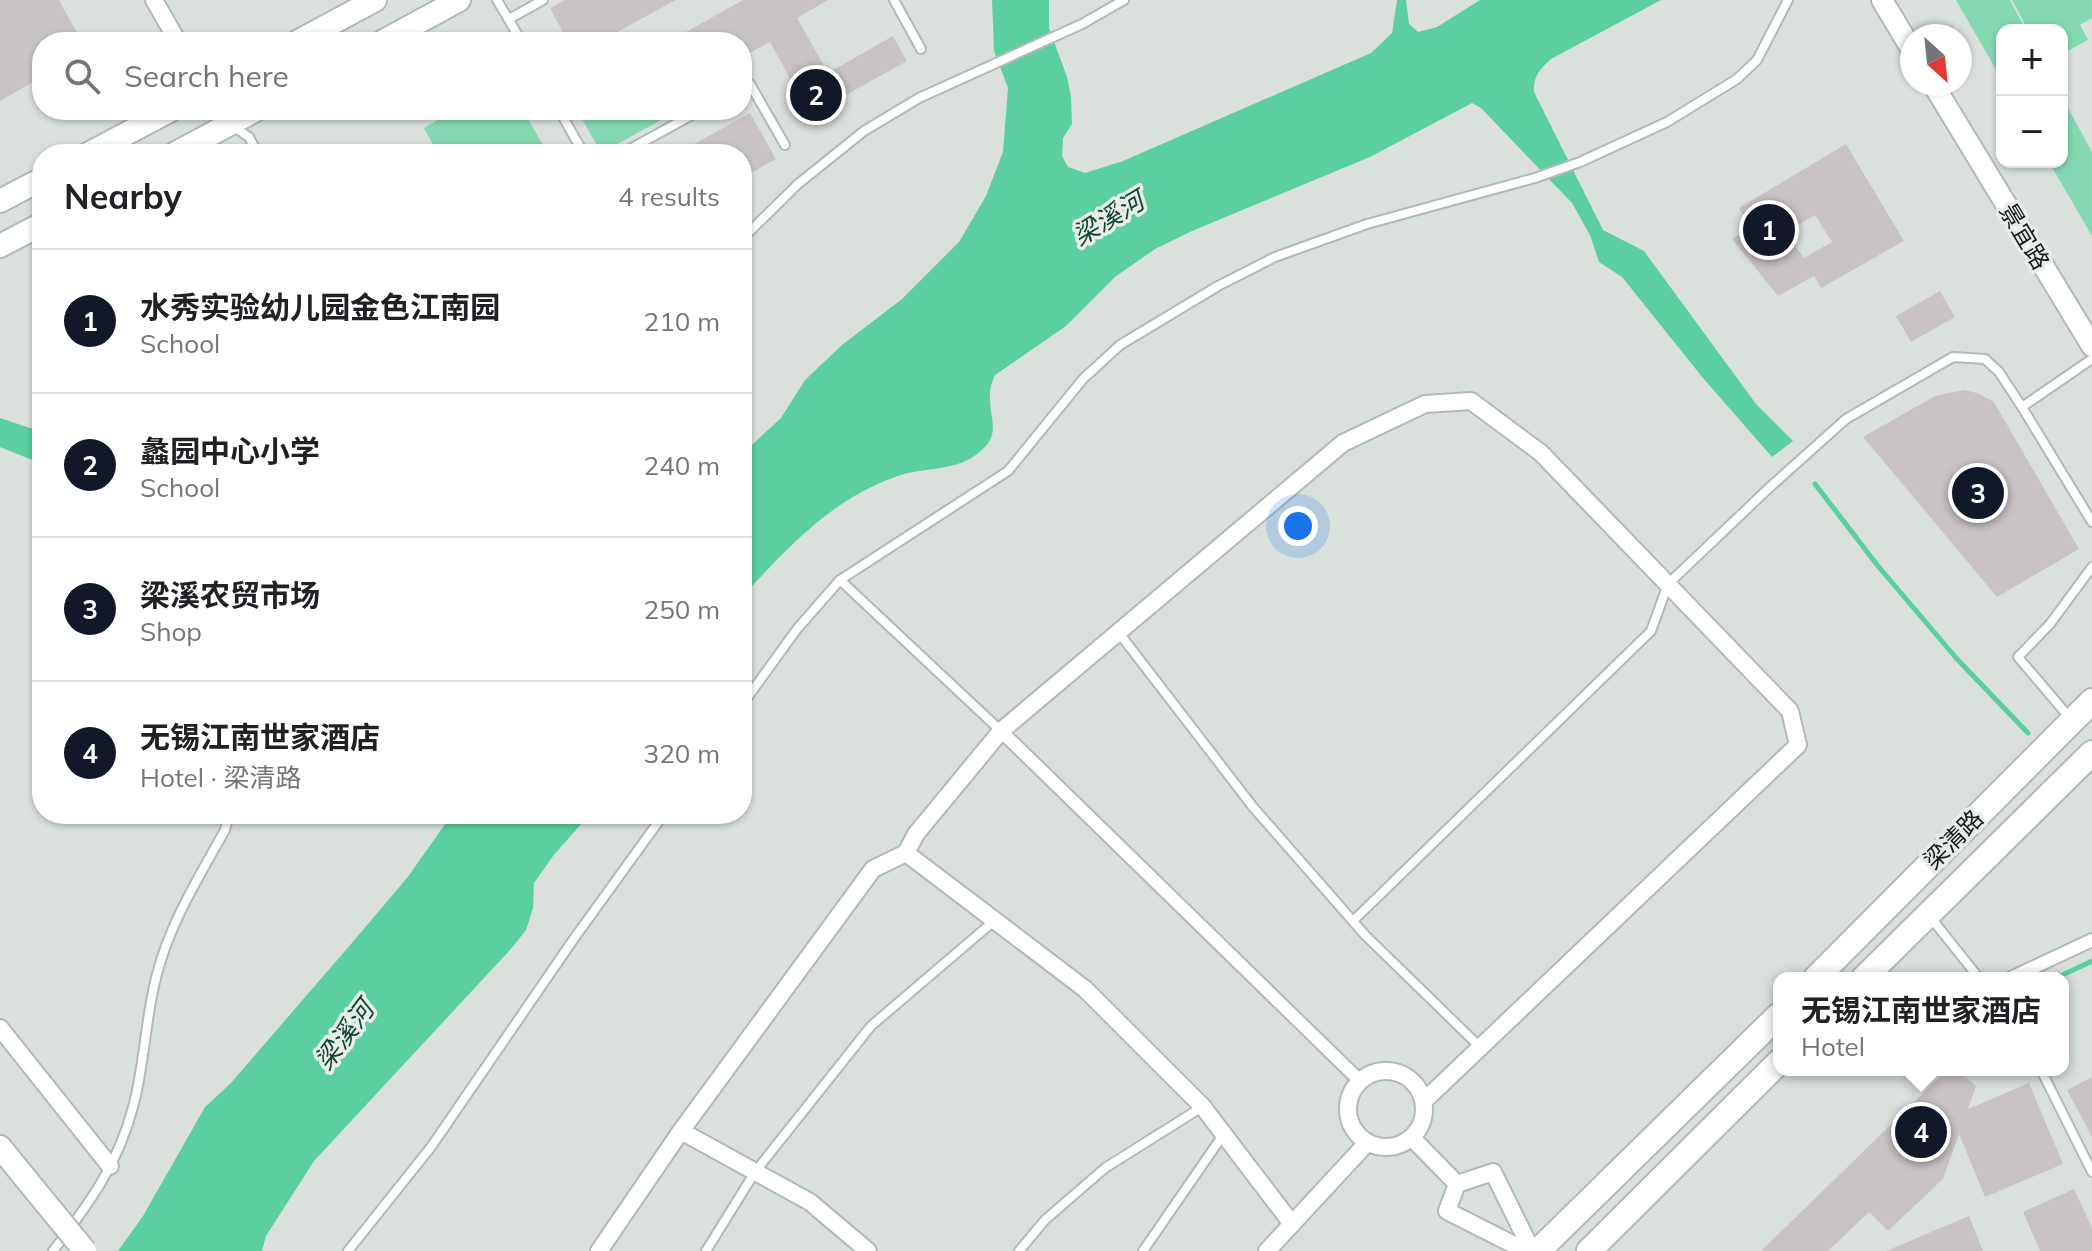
<!DOCTYPE html>
<meta charset="utf-8">
<style>
:root{--surface:#fff;--page:#f6f6f6;--text:#202124;--muted:#757577;--line:#e0e0e0;--accent:#111827}
body{margin:0;font-family:Mulish,"Noto Sans SC",sans-serif;background:var(--page);color:var(--text)}
.controls{position:absolute;right:24px;top:24px;display:grid;overflow:hidden;border-radius:16px;box-shadow:0 2px 6px #0004}
.controls button{width:72px;height:72px;display:grid;place-items:center;padding:0;border:0;border-bottom:2px solid var(--line);background:var(--surface);color:var(--text);font:40px sans-serif}
.compass{position:absolute;left:1900px;top:24px;width:72px;height:72px;border-radius:50%;background:var(--surface);box-shadow:0 2px 6px #0004;rotate:153deg}
.you{position:absolute;left:1298px;top:526px;width:28px;height:28px;margin:-20px;border:6px solid #fff;border-radius:50%;background:#1a73e8;box-shadow:0 0 0 12px #1a73e833}
.badge{display:grid;place-items:center;width:52px;height:52px;border-radius:50%;background:var(--accent);color:#fff;font-size:26px;font-weight:700}
.pin{position:absolute;translate:-50% -50%;border:4px solid #fff;box-shadow:0 2px 8px #0006}
.popup{position:absolute;left:1773px;top:972px;width:296px;height:104px;box-sizing:border-box;display:grid;place-content:center;border-radius:16px;background:var(--surface);filter:drop-shadow(0 2px 6px #0005);font-size:26px;white-space:nowrap;color:var(--muted)}
.popup b{font-size:30px;color:var(--text)}
.popup::after{content:'';position:absolute;left:50%;top:100%;margin-left:-16px;border:16px solid transparent;border-top-color:var(--surface)}
.list{margin:0;padding:0;list-style:none}
h2{display:flex;justify-content:space-between;align-items:center;height:104px;margin:0;padding:0 32px;font-size:34px}
h2 small{font-size:26px;font-weight:400;color:var(--muted)}
.list li{display:grid;grid-template-columns:52px 1fr auto;gap:24px;align-items:center;box-sizing:border-box;height:144px;padding:0 32px;border-top:2px solid var(--line)}
.list b{display:block;font-size:30px;white-space:nowrap}
.list p{margin:0;font-size:26px;white-space:nowrap;color:var(--muted)}
.list em{font-size:26px;font-style:normal;color:var(--muted)}
.icon{flex:none;width:44px;height:44px;fill:none;stroke:currentColor;stroke-width:2;stroke-linecap:round;stroke-linejoin:round}
.map{position:relative;flex:none;width:2092px;height:1251px;overflow:hidden}
.search{position:absolute;background:var(--surface);box-shadow:0 2px 6px #0004;left:32px;top:32px;width:720px;height:88px;display:flex;align-items:center;gap:20px;box-sizing:border-box;padding:0 28px;border-radius:32px;color:var(--muted);font-size:30px}
.panel{position:absolute;background:var(--surface);box-shadow:0 2px 6px #0004;left:32px;top:144px;width:720px;height:680px;border-radius:32px}
.map>svg:first-child{display:block}
.green{fill:#84d9b3}
.water{fill:#5bcfa0}
.lines{fill:none;stroke-linecap:round;stroke-linejoin:round}
.stream{stroke:#5bcfa0;stroke-width:5}
.building{fill:#cac3c6;fill-rule:evenodd}
.service-casing{stroke:#b2b9b6;stroke-width:12}
.pedestrian-casing{stroke:#b2b9b6;stroke-width:16}
.minor-casing{stroke:#b2b9b6;stroke-width:20}
.tertiary-casing{stroke:#b2b9b6;stroke-width:24}
.secondary-casing{stroke:#b2b9b6;stroke-width:26}
.primary-casing{stroke:#b2b9b6;stroke-width:28}
.service{stroke:#fff;stroke-width:8}
.pedestrian{stroke:#fff;stroke-width:12}
.minor{stroke:#fff;stroke-width:16}
.tertiary{stroke:#fff;stroke-width:20}
.secondary{stroke:#fff;stroke-width:22}
.primary{stroke:#fff;stroke-width:24}
.secondary-bridge-casing{stroke:#b2b9b6;stroke-width:26;stroke-linecap:butt}
.secondary-bridge{stroke:#fff;stroke-width:22}
.labels{text-anchor:middle;dominant-baseline:central;stroke-width:7;stroke-linejoin:round;paint-order:stroke}
.street-label{font-size:24px;fill:#171918;stroke:#e7eeea}
.water-label{font-size:26px;font-style:italic;fill:#124431;stroke:#e7eeea}
</style>
<div class="map">
<svg width="2092" height="1251" viewBox="0 0 2092 1251">
<rect width="100%" height="100%" fill="#dae1dd"/>
<!-- green -->
<g class="green">
<polygon points="1956,0 2010,0 2026,30 2002,30 2002,80"/>
<polygon points="2012,0 2092,0 2092,18 2080,25 2088,40 2062,54 2062,30 2028,30"/>
<polygon points="2062,97 2092,152 2092,236 2049,162 2062,162"/>
<polygon points="455,110 523,110 548,154 438,154 424,128"/>
<polygon points="577,110 679,110 601,153"/>
</g>
<!-- water -->
<g class="water">
<path d="M992 0H1049V28L1067 77 1071 97 1072 124 1063 138 1062 156 1068 167 1085 173 1123 161 1371 53 1392 33 1397 0H1406L1409 24 1418 32 1437 27 1480 0H1661L1551 59C1540 69 1533 76 1534 92L1603 230 1644 251 1756 404 1793 441 1772 457 1703 378 1622 277 1599 262 1590 235 1572 203 1481 108 1472 103 1370 157 1192 231 1155 249 1115 277 1066 326 995 375C993 380 990 387 990 393 988 411 1000 430 986 446 960 474 928 465 895 477 831 500 787 548 742 597V454L781 418 805 380 842 345 902 299 959 242 986 196 1003 152 1008 88 994 51Z"/>
<polygon points="0,418 42,432 42,464 0,447"/>
<polygon points="440,814 590,814 553,856 534,883 533,908 526,930 510,950 314,1161 266,1236 262,1251 118,1251 143,1216 205,1107 230,1084 351,944 407,878 448,820"/>
</g>
<g class="lines">
<!-- stream -->
<g class="stream">
<polyline points="1815,484 1878,566 1957,659 2028,733"/>
<polyline points="2056,978 2092,961"/>
</g>
</g>
<!-- building -->
<g class="building">
<polygon points="0,0 59,0 82,42 42,42 42,77 0,101"/>
<polygon points="565,0 676,0 599,42 568,42 550,8"/>
<polygon points="743,0 828,0 797,18 828,73 893,36 907,61 810,115 770,42 742,57 742,42 668,42"/>
<polygon points="750,113 776,159 742,178 742,154 676,154"/>
<path d="M1846 144 1904 241 1821 288 1814 276 1778 296 1732 239 1751 228 1739 208ZM1815 215 1832 242 1804 258 1785 233Z"/>
<polygon points="1940,291 1955,317 1911,342 1896,316"/>
<polygon points="1964,390 1977,393 1994,402 2079,549 1997,597 1863,437 1935,396"/>
<polygon points="1947,1070 1958,1070 1976,1086 1968,1109 2029,1083 2063,1164 1985,1197 1959,1134 1943,1179 1888,1231 1869,1212 1828,1251 1761,1251"/>
<polygon points="2092,1077 2092,1137 2067,1090"/>
<polygon points="2074,1189 2092,1228 2092,1251 2040,1251 2023,1212"/>
<polygon points="1969,1216 1983,1251 1886,1251"/>
</g>
<g class="lines">
<!-- service casing -->
<g class="service-casing">
<g id="service">
<polyline points="497,0 522,42"/>
<polyline points="894,0 921,49"/>
<polyline points="509,19 543,0"/>
<polyline points="742,88 750,84 785,145"/>
<polyline points="559,110 584,154"/>
<polyline points="234,127 249,137 258,154"/>
<polyline points="621,154 701,110"/>
<polyline points="742,239 798,184 864,131 919,98 1082,24 1124,0"/>
<polyline points="2022,407 2092,522"/>
<polyline points="840,580 1001,731"/>
<polyline points="1119,633 1253,807 1365,935 1480,1047"/>
<polyline points="742,705 797,629 840,580 1008,471 1083,379 1120,345 1218,286 1275,257 1367,224 1535,178 1580,162 1667,122 1737,79 1757,60 1788,0"/>
<polyline points="2069,717 2018,657 2050,624 2092,567"/>
<polyline points="1931,918 1979,978"/>
<polyline points="1353,921 1651,631 1668,584 1770,487 1846,419 1953,357 1985,359 1999,372 2022,407 2092,359"/>
<polyline points="2041,1070 2092,1172"/>
<path d="M53 1251C88 1205 118 1165 133 1107 145 1064 145 1018 157 974 170 923 199 877 225 830L229 814"/>
<polyline points="348,1251 431,1147 573,940 664,814"/>
<polyline points="706,1251 755,1172 871,1026 994,921"/>
<polyline points="1019,1251 1045,1220 1105,1168 1202,1107"/>
<polyline points="1143,1251 1223,1135"/>
</g>
</g>
<!-- pedestrian casing -->
<g class="pedestrian-casing">
<g id="pedestrian">
<polyline points="1001,731 1360,1081"/>
<polyline points="2011,978 2092,940"/>
</g>
</g>
<!-- minor casing -->
<g class="minor-casing">
<g id="minor">
<polyline points="154,0 178,42"/>
<polyline points="906,853 916,834 1001,731 1343,443 1425,404 1471,401 1541,453 1790,711 1798,745 1424,1101"/>
<polyline points="0,1028 110,1166"/>
<circle cx="1386" cy="1109" r="38"/>
<polyline points="681,1131 810,1202 868,1251"/>
<polyline points="1412,1138 1457,1184"/>
<polyline points="1457,1184 1493,1172 1532,1251"/>
<polyline points="1457,1184 1447,1211 1526,1251"/>
<polyline points="599,1251 681,1131 873,869 906,853 1085,989 1203,1107 1292,1224"/>
<polyline points="1267,1251 1367,1143"/>
</g>
</g>
<!-- tertiary casing -->
<g class="tertiary-casing">
<g id="tertiary">
<polyline points="1882,0 1912,50"/>
<polyline points="1933,84 2092,346"/>
</g>
</g>
<!-- secondary casing -->
<g class="secondary-casing">
<g id="secondary">
<polyline points="297,42 375,0"/>
<polyline points="382,42 459,0"/>
<polyline points="88,154 171,110"/>
<polyline points="174,154 256,110"/>
<polyline points="0,201 42,179"/>
<polyline points="0,246 42,224"/>
<polyline points="0,1147 35,1190"/>
</g>
</g>
<!-- primary casing -->
<g class="primary-casing">
<g id="primary">
<polyline points="1816,978 2092,701"/>
<polyline points="1864,978 2092,753"/>
<polyline points="1538,1251 1779,1015"/>
<polyline points="1589,1251 1779,1062"/>
</g>
</g>
<!-- service -->
<use href="#service" class="service"/>
<!-- pedestrian -->
<use href="#pedestrian" class="pedestrian"/>
<!-- minor -->
<use href="#minor" class="minor"/>
<!-- tertiary -->
<use href="#tertiary" class="tertiary"/>
<!-- secondary -->
<use href="#secondary" class="secondary"/>
<!-- primary -->
<use href="#primary" class="primary"/>
<!-- secondary-bridge casing -->
<g class="secondary-bridge-casing">
<polyline id="secondary-bridge" points="35,1190 85,1251"/>
</g>
<!-- secondary-bridge -->
<use href="#secondary-bridge" class="secondary-bridge"/>
</g>
<g class="labels">
<!-- street labels -->
<g class="street-label">
<text transform="translate(2025 236) rotate(59)">景宜路</text>
<text transform="translate(1953 839) rotate(-45)">梁清路</text>
</g>
<!-- water labels -->
<g class="water-label">
<text transform="translate(1108 218) rotate(-31)">梁溪河</text>
<text transform="translate(344 1035) rotate(-53)">梁溪河</text>
</g>
</g>
</svg>
<div class="controls">
<button>+</button>
<button>−</button>
</div>
<svg class="compass" viewBox="-18 -18 36 36"><path d="M0-13l5 13h-10z" fill="#e53935"/><path d="M0 13l5-13h-10z" fill="#757577"/></svg>
<div class="you"></div>
<div class="pin badge" style="left:1769px;top:230px">1</div>
<div class="pin badge" style="left:816px;top:95px">2</div>
<div class="pin badge" style="left:1978px;top:493px">3</div>
<div class="pin badge" style="left:1921px;top:1132px">4</div>
<div class="popup"><b>无锡江南世家酒店</b>Hotel</div>
<div class="search"><svg class="icon" aria-label="search" viewBox="0 0 24 24"><circle cx="10" cy="10" r="6"/><path d="M15 15l6 6"/></svg>Search here</div>
<section class="panel">
<h2>Nearby<small>4 results</small></h2>
<ul class="list">
<li><span class="badge">1</span><div><b>水秀实验幼儿园金色江南园</b><p>School</p></div><em>210 m</em></li>
<li><span class="badge">2</span><div><b>蠡园中心小学</b><p>School</p></div><em>240 m</em></li>
<li><span class="badge">3</span><div><b>梁溪农贸市场</b><p>Shop</p></div><em>250 m</em></li>
<li><span class="badge">4</span><div><b>无锡江南世家酒店</b><p>Hotel · 梁清路</p></div><em>320 m</em></li>
</ul>
</section>
</div>
